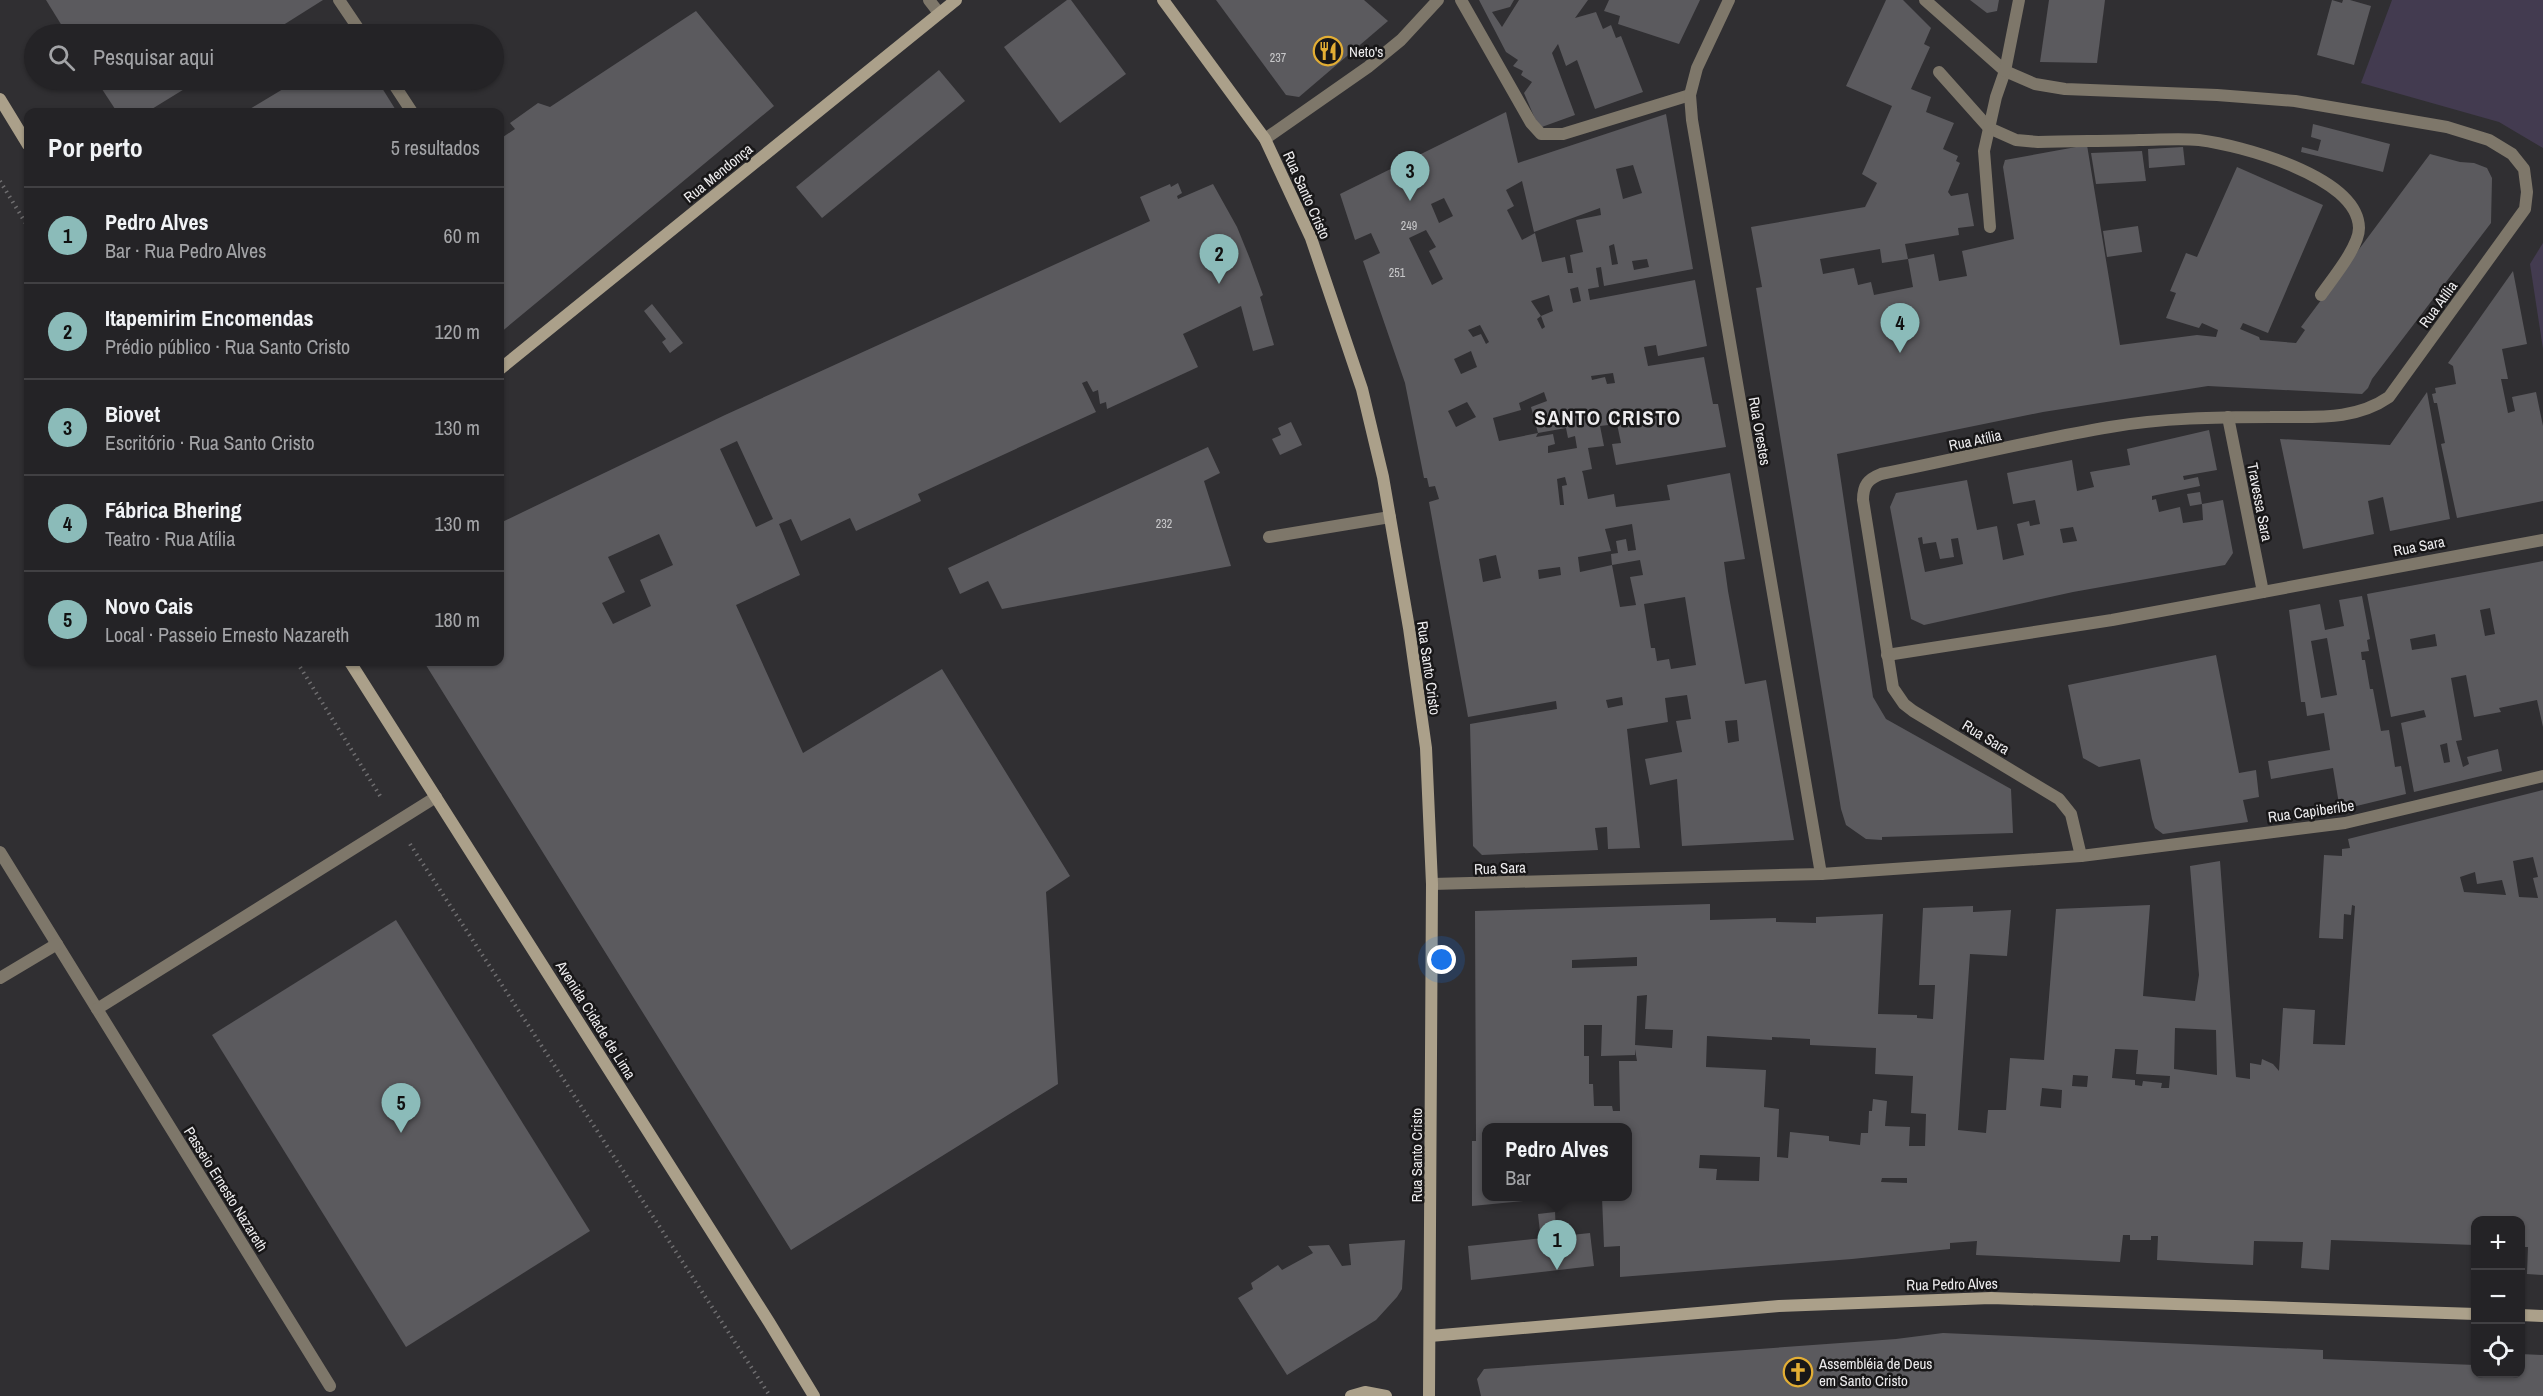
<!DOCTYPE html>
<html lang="pt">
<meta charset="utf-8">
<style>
:root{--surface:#242326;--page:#302f32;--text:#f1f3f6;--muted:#a3a4a7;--line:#414043;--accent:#8bbbb9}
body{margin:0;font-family:"Archivo Narrow",sans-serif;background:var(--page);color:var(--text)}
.controls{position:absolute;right:18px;bottom:18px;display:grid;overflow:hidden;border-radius:12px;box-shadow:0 2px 4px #0004}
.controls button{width:54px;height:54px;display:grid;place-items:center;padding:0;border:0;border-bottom:2px solid var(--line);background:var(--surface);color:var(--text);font:30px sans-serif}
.you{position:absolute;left:1442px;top:960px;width:21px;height:21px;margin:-15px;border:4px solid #fff;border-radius:50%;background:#1a73e8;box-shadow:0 0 0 9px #1a73e833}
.badge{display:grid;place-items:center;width:39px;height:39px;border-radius:50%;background:var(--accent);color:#111;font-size:20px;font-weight:700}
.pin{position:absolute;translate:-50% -50px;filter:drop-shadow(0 2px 3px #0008)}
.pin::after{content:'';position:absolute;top:32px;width:21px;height:18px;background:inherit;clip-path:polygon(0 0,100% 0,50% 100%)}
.popup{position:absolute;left:1482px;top:1123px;width:150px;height:78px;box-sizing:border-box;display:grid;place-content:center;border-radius:12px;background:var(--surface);filter:drop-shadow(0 2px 4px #0005);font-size:20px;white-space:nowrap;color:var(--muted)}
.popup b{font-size:22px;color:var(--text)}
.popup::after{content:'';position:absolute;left:50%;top:100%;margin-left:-12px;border:12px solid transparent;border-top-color:var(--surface)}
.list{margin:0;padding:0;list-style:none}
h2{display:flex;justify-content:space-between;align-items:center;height:78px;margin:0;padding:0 24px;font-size:26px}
h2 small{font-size:20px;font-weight:400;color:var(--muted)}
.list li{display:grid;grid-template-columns:39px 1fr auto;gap:18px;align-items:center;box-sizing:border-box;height:96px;padding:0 24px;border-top:2px solid var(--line)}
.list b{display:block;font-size:22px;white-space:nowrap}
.list p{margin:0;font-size:20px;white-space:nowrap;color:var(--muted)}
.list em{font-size:20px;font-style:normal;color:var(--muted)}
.icon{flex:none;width:33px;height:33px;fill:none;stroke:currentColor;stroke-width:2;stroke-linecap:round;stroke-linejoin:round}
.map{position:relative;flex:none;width:2543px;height:1396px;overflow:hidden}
.search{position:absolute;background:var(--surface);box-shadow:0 2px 4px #0004;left:24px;top:24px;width:480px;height:66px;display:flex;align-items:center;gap:15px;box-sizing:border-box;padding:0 21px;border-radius:33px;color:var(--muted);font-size:22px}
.panel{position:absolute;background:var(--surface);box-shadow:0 2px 4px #0004;left:24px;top:108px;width:480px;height:558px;border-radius:12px}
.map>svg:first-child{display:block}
.green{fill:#433b50}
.building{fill:#5b5a5e;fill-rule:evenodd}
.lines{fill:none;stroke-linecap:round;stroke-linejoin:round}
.path{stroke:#6f6e70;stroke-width:4;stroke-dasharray:1.5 4.5;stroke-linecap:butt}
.lane{stroke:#7e776a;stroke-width:12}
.street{stroke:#7e776a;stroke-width:12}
.secondary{stroke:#aba08a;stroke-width:12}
.labels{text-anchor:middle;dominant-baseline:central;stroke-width:5;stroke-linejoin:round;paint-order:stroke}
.number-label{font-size:12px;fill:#c8c8ca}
.poi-label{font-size:15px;fill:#edecee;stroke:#181718;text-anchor:start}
.street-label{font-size:15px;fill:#edecee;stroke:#181718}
.district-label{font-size:21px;font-weight:bold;letter-spacing:1.5px;fill:#edecee;stroke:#181718}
</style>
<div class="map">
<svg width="2543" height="1396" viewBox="0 0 2543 1396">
<rect width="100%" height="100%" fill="#302f32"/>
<!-- green -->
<g class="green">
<polygon points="2392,0 2543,0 2543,148 2499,122 2361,83"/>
<polygon points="2543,243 2543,349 2530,264"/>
</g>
<!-- building -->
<g class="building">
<polygon points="46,0 323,0 269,34 67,34"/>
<polygon points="1067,0 1071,0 1126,74 1060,123 1004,47"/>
<polygon points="1216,0 1364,0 1388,21 1299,97 1286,95"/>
<polygon points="1479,0 1514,0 1510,7 1492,12 1502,27 1519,0 1588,0 1575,18 1596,12 1603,29 1611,25 1616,38 1621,36 1643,92 1595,109 1577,60 1566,66 1558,44 1552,53 1575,115 1539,128 1524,93 1532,82 1521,75 1523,71 1513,66 1518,60 1506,52"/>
<polygon points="1609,0 1700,0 1679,44 1618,24 1620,16 1604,11"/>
<polygon points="1886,0 1903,0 1931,28 1924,44 1930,47 1911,89 1931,97 1926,112 1954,123 1943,149 1958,156 1956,161 1960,163 1948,192 1951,196 1968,193 1974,226 1958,228 1959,235 1905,244 1908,259 1882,263 1880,249 1820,259 1823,274 1854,268 1858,285 1871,282 1874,295 1913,287 1908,259 1934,254 1939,281 1967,276 1962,251 2014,239 2003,167 2005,160 2087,145 2120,345 2197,335 2216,337 2218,330 2202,323 2199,328 2166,318 2176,293 2170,291 2186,253 2197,257 2237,167 2323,205 2268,333 2243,323 2240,329 2259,337 2260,340 2296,343 2305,330 2301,327 2430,154 2460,162 2474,163 2487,168 2492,178 2491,223 2372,379 2368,388 2362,394 2208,386 2043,412 1837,454 1873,697 1886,719 2011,789 2013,833 1882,837 1882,840 1866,839 1846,825 1841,809 1756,288 1762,287 1751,227 1865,207 1877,183 1862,174 1892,106 1846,86"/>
<polygon points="1970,0 1999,0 1997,11 1987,13"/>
<polygon points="2049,0 2105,0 2097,63 2040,62"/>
<polygon points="2332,0 2342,3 2343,0 2350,0 2371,6 2354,65 2317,55"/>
<polygon points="696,11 774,106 500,333 500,139 515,129 510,123 538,103 550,107"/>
<polygon points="939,70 965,101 822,218 796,187"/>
<polygon points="96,80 199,80 147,112 117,112"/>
<polygon points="298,80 377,80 397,112 245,112"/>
<path d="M1506 112 1518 163 1666 114 1693 269 1604 286 1601 267 1596 268 1599 287 1588 289 1590 300 1695 280 1707 346 1658 356 1656 345 1644 347 1648 366 1704 357 1713 404H1718L1726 447 1616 465 1612 444 1621 443 1617 424 1600 426 1604 446 1588 448 1592 469 1582 471 1583 474 1588 499 1614 494 1616 507 1670 500 1667 485 1730 473 1745 559 1724 562 1728 591 1745 684 1766 680 1794 840 1682 846 1677 779 1650 785 1645 759 1682 752 1676 721 1691 719 1687 695 1665 698 1668 722 1627 729 1640 848 1608 849 1607 827 1595 828 1598 850 1482 855 1473 846 1470 724 1557 709 1556 701 1468 717 1429 502 1439 499 1435 486 1429 487 1427 478H1424L1405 383 1363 261 1380 253 1371 233 1355 240 1340 194ZM1633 165 1642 193 1623 199 1616 169ZM1522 181 1534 232 1600 208 1601 215 1576 220 1583 252 1570 255 1573 273H1568L1565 257 1542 262 1535 233 1522 240 1507 210 1514 206 1506 190ZM1444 198 1453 216 1439 223 1431 204ZM1426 230 1436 247 1429 251 1443 279 1432 285 1409 238ZM1614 244 1618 264 1612 265 1609 246ZM1647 259 1649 267 1634 270 1632 261ZM1578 287 1581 301 1573 303 1570 289ZM1549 295 1553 311 1541 316 1545 327 1542 329 1537 319 1541 316 1531 301ZM1480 325 1489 342 1486 344 1481 334 1473 337 1468 330ZM1471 351 1477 367 1461 374 1454 359ZM1613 373 1615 383 1607 384 1605 377 1592 380 1591 376ZM1544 392 1547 401 1531 407 1538 433 1566 428 1568 438 1575 436 1577 448 1548 453V446L1555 444 1553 434 1536 437 1538 433 1499 441 1493 418 1521 410 1519 403ZM1467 402 1476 417 1456 427 1448 411ZM1565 477 1567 485 1562 486 1564 505H1560L1557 479ZM1632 524 1636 550 1628 551 1626 539 1616 541 1618 553 1611 554 1612 565 1640 560 1643 575 1630 577 1636 605 1620 607 1612 565 1580 572 1578 557 1611 551 1605 529ZM1496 555 1501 578 1483 582 1479 559ZM1560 567 1561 575 1539 579 1538 570ZM1685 597 1696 665 1671 669 1669 659 1657 661 1655 648H1651L1644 604ZM1622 697 1623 705 1608 708 1606 700ZM1737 720 1739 741 1728 743 1725 721Z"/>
<polygon points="2313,124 2390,144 2383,172 2301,152 2302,147 2318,151 2321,140 2311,137"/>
<polygon points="2183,147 2185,165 2149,168 2148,149"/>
<polygon points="2142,151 2146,181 2096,184 2091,153"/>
<path d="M1178 183 1182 193 1177 196 1178 199 1213 184 1237 227 1250 259 1263 295 1260 297 1274 345 1253 351 1241 306 1183 334 1198 367 1107 409 1106 402 1100 404 1098 390 1093 392 1087 381 1082 383 1096 412 918 494 921 501 856 531 850 518 801 541 791 519 779 524 800 575 736 605 803 753 942 669 1070 876 1046 892 1058 1084 791 1250 424 662H500V523L725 415 1150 221 1140 197 1170 184 1171 187ZM737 441 773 519 756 527 720 449ZM659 534 673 565 640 580 651 606 613 624 602 603 625 592 608 557Z"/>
<polygon points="2138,226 2142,252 2107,257 2103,231"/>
<polygon points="2513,271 2527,344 2502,349 2508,379 2501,379 2508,413 2515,411 2512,397 2536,392 2543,426 2543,501 2457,518 2441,444 2445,443 2437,403 2434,403 2432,394 2436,393 2435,388 2456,384 2453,366 2448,363"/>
<polygon points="652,304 683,343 670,353 662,342 666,339 644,311"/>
<polygon points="2427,392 2450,519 2390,531 2383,497 2368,501 2374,534 2303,549 2280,439 2390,445"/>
<polygon points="1291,422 1302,445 1280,455 1272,439 1281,435 1278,428"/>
<path d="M2209 430 2217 470 2183 476 2184 480 2198 477 2200 486 2152 496V500L2156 499 2159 512 2180 507 2183 523 2203 520 2202 504 2223 500 2233 553 2225 565 2073 592 1924 625 1911 619 1890 507 1896 493 1967 480 1977 530 1997 526 2003 560 2024 555 2017 524 2029 521 2030 526 2040 524 2035 500 2013 504 2007 473 2072 460 2077 491 2094 487 2090 472 2130 465 2127 449ZM2073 527 2077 541 2063 543 2060 529ZM1922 537 1923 544 1936 542 1940 559 1954 557 1951 539 1958 538 1963 564 1925 572 1918 538Z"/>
<polygon points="1208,447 1220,473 1204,481 1231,566 1002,609 988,581 960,594 948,568"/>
<polygon points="2200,492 2202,504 2190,506 2187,494"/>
<path d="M2543 561V727L2537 700 2499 708 2501 712 2474 717 2466 675 2451 678 2462 740 2456 741 2463 767 2469 764 2467 757 2498 749 2502 771 2414 792 2401 723 2426 717 2424 710 2391 717 2367 594ZM2490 608 2495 634 2485 636 2480 610ZM2435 634 2437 646 2412 650 2410 639ZM2447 743 2450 762 2444 763 2440 745Z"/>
<path d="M2362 596 2370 639 2367 640 2369 651 2361 652 2362 660H2365L2370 689H2373L2381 731 2389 730 2395 767 2401 766 2406 794 2340 810 2333 768 2271 779 2268 761 2330 750 2324 713 2307 716 2305 702H2301L2289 610 2320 604 2325 630 2344 626 2339 600ZM2327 638 2337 695 2321 698 2311 641Z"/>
<polygon points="2216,655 2239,773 2256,770 2259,797 2243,800 2248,822 2163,834 2155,828 2152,819 2140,759 2099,767 2083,758 2068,685"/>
<path d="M2543 790V1275L2527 1274 2528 1247H2520V1220H2476L2475 1245 2331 1240 2329 1270 2301 1268 2303 1242 2254 1241 2253 1265 2207 1263 2157 1260 2158 1236H2151V1240H2130V1235H2123L2120 1262 1976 1255 1977 1241 1950 1243V1249L1852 1259 1620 1277V1246L1604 1247 1602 1197H1628V1128H1486V1197L1556 1198 1472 1206V1141H1476L1475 911 1710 904V920L1776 918V922L1816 923V917L1883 914 1878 1014 1917 1015V1018L1933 1019 1935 985H1919L1923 908 1973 906V912L2011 910 2007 956 1970 954 1958 1130 1986 1133 1988 1110H2006L2010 1058 2044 1060 2056 909 2150 905 2143 996 2195 1001 2199 975 2190 866 2220 861 2236 1077 2250 1079V1063L2261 1065 2262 1059 2273 1064 2279 1071 2283 1008 2315 1010 2313 1044 2345 1045 2355 906 2352 905 2351 915 2344 914 2343 939 2319 938 2324 855 2342 856V849L2350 848 2348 839ZM2533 857 2538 877 2533 878 2538 898 2519 897 2513 861ZM2475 872 2477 884 2502 880 2506 895 2464 892 2460 877ZM1637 957V966L1572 968V960ZM1647 995 1645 1029 1673 1030 1672 1048 1635 1045 1637 996ZM1584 1025H1602L1601 1056 1635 1055V1049L1637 1061H1619L1620 1111H1613L1612 1106H1594L1593 1084H1589V1056H1584ZM2175 1028 2216 1030 2217 1075 2174 1069ZM1707 1036 1772 1040V1037L1810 1039V1045L1876 1048 1875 1074 1913 1076 1911 1113 1926 1114 1925 1146H1909L1910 1127 1885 1126 1887 1101 1873 1099 1872 1111H1869L1868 1133H1861L1860 1145 1829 1141V1136L1790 1132 1788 1158 1777 1157 1779 1109 1764 1107 1766 1070 1706 1067ZM2115 1049 2138 1050 2136 1074 2170 1076 2169 1088H2161L2162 1083 2143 1081 2142 1086 2135 1085V1080L2112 1078ZM2073 1075 2088 1076 2087 1087 2072 1086ZM2042 1088 2062 1090 2061 1108 2040 1106ZM1700 1155 1760 1157 1759 1181 1716 1180 1717 1169 1699 1168ZM1882 1178H1907V1183L1881 1182Z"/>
<polygon points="396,920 590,1231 406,1347 212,1035"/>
<polygon points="1555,1212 1556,1231 1540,1232 1538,1214"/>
<polygon points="1590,1233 1594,1266 1471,1280 1468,1246"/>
<polygon points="1405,1240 1402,1289 1397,1297 1376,1320 1287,1375 1238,1298 1253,1289 1251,1283 1278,1265 1282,1270 1313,1253 1308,1246 1329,1245 1342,1266 1351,1265 1349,1244"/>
<polygon points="1943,1333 2323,1350 2323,1359 2475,1365 2475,1374 2520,1374 2520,1354 2543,1355 2543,1396 1481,1396 1477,1379 1484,1369 1896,1339"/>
</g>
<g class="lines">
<!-- path -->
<g class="path">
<polyline points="0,181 28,227"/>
<polyline points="297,662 382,799"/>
<polyline points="410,844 770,1396"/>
</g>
<!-- lane -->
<g class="lane">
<polyline points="339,0 362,34"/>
<polyline points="929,0 939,13"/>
<polyline points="1461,0 1531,123 1541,134 1563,134 1690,95"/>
<path d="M1939 72 1989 128 2016 140 2038 142C2072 141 2106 141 2139 140 2159 140 2180 138 2199 140 2239 145 2358 176 2359 228 2359 247 2332 279 2321 295"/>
<polyline points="391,80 412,112"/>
<polyline points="1990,227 1984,151 1996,97 2005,71"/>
<polyline points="1269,537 1390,517"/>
</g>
<!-- street -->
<g class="street">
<polyline points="1729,0 1697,68 1690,95 1692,120 1821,874"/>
<path d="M1925 0 2005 71 2035 84 2065 89 2217 95 2295 101 2447 127 2489 140 2512 154 2524 169 2527 192 2525 209 2389 397C2353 422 2311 416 2270 417 2217 417 2162 418 2110 427 2033 440 1957 459 1881 474 1868 479 1863 485 1863 500L1893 688 1904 704 1913 711 2059 799 2071 814 2081 856"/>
<polyline points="2005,71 2019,0"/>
<polyline points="1265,139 1368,67 1401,40 1438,0"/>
<polyline points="2228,417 2263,592"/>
<polyline points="1887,655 2112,620 2543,540"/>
<polyline points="0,852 330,1386"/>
<polyline points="1432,884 1821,874 2081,856 2345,823 2543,776"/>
<polyline points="0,978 57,944"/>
<polyline points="97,1009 436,797"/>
</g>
<!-- secondary -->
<g class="secondary">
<polyline points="1163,0 1265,139 1311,238 1362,389 1383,477 1409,628 1426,748 1432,884 1429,1396"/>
<polyline points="0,99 28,145"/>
<polyline points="500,369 956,0"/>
<polyline points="350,662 769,1322 814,1396"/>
<polyline points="2520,1315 2543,1316"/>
<polyline points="1430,1336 1779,1306 1991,1298 2476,1314"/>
<polyline points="1351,1396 1365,1392 1386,1396"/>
</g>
</g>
<!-- icons -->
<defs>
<g id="restaurant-ring" transform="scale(1.5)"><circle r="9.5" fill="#181718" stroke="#e3ae34" stroke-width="1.5"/><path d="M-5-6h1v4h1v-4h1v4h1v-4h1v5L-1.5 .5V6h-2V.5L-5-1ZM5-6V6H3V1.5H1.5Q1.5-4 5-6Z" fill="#e3ae34"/></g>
<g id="church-ring" transform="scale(1.5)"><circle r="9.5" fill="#181718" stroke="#e3ae34" stroke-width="1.5"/><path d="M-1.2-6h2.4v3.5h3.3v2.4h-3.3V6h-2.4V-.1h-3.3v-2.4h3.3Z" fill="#e3ae34"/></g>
</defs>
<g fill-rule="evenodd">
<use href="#restaurant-ring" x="1328" y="51"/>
<use href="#church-ring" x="1798" y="1372"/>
</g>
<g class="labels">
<!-- number labels -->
<g class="number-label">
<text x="1278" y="58">237</text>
<text x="1409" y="226">249</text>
<text x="1397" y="273">251</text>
<text x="1164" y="524">232</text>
</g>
<!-- poi labels -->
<g class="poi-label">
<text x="1349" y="51">Neto's</text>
<text x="1819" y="1363">Assembléia de Deus<tspan x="1819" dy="17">em Santo Cristo</tspan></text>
</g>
<!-- street labels -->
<g class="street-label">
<text transform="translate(718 173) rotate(-39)">Rua Mendonça</text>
<text transform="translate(1307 195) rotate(66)">Rua Santo Cristo</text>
<text transform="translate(2438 304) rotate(-54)">Rua Atília</text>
<text transform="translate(1760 431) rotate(80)">Rua Orestes</text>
<text transform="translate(1975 440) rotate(-12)">Rua Atília</text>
<text transform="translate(2260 502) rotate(79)">Travessa Sara</text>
<text transform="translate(2419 546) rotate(-11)">Rua Sara</text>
<text transform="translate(1429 668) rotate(82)">Rua Santo Cristo</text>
<text transform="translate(1986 737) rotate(31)">Rua Sara</text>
<text transform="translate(2311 811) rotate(-8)">Rua Capiberibe</text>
<text transform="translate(1500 868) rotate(-2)">Rua Sara</text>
<text transform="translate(596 1020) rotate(58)">Avenida Cidade de Lima</text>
<text transform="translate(1416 1155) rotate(-90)">Rua Santo Cristo</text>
<text transform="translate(226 1189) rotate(58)">Passeio Ernesto Nazareth</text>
<text transform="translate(1952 1284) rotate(-1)">Rua Pedro Alves</text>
</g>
<!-- district labels -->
<g class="district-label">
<text x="1608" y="417">SANTO CRISTO</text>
</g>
</g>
</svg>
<div class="controls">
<button>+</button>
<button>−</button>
<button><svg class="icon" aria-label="locate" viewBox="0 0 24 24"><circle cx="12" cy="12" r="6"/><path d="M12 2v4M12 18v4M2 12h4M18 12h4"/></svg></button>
</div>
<div class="you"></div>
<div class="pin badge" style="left:1557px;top:1270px">1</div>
<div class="popup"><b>Pedro Alves</b>Bar</div>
<div class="pin badge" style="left:1219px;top:284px">2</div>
<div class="pin badge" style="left:1410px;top:201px">3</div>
<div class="pin badge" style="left:1900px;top:353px">4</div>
<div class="pin badge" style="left:401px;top:1133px">5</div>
<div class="search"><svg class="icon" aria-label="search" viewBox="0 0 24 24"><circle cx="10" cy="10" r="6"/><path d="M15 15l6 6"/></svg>Pesquisar aqui</div>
<section class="panel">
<h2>Por perto<small>5 resultados</small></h2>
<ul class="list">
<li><span class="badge">1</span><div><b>Pedro Alves</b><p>Bar · Rua Pedro Alves</p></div><em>60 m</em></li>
<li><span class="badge">2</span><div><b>Itapemirim Encomendas</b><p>Prédio público · Rua Santo Cristo</p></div><em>120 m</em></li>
<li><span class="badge">3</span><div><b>Biovet</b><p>Escritório · Rua Santo Cristo</p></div><em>130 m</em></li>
<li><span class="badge">4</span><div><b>Fábrica Bhering</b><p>Teatro · Rua Atília</p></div><em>130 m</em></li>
<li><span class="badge">5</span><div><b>Novo Cais</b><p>Local · Passeio Ernesto Nazareth</p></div><em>180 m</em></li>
</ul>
</section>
</div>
